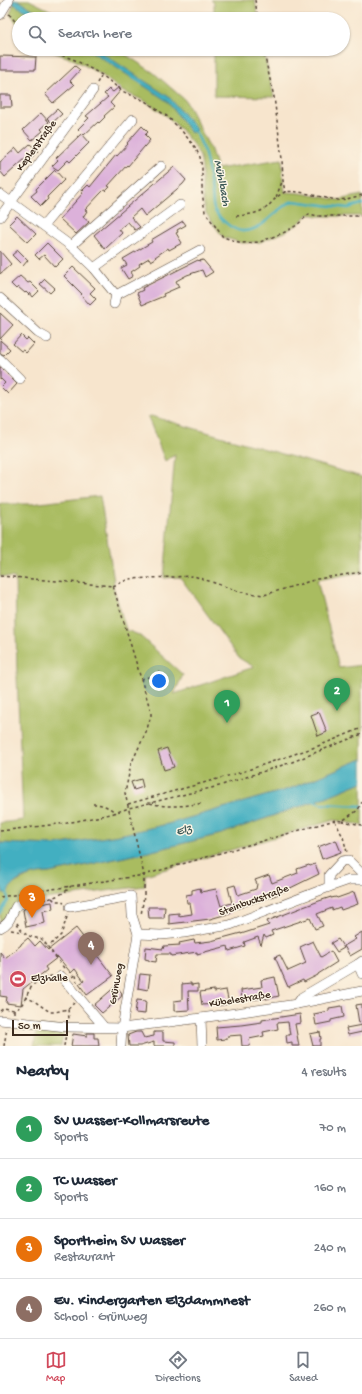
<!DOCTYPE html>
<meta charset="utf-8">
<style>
:root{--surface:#fff;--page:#f6f6f7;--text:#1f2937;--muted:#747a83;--line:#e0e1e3;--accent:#d1495b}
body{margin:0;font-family:"Gochi Hand",sans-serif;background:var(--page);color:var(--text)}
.scale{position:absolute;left:12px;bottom:10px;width:56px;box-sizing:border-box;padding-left:4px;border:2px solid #3b2a1e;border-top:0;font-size:11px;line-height:14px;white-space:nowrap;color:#3b2a1e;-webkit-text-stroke:3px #fcf5e5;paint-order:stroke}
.you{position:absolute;left:159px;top:681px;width:14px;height:14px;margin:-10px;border:3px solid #fff;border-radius:50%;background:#1a73e8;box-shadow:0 0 0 6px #1a73e833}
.badge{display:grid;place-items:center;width:26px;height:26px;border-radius:50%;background:var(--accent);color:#fff;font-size:13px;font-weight:700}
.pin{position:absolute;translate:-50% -33px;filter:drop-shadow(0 1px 2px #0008)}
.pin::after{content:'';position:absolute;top:21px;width:14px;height:12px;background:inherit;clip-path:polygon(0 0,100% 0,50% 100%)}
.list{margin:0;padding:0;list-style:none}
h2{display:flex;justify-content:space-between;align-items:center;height:52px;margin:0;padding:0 16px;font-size:17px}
h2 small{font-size:13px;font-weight:400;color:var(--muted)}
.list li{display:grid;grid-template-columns:26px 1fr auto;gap:12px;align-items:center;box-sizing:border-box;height:60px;padding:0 16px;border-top:1px solid var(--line)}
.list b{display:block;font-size:15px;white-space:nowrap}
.list p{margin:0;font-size:13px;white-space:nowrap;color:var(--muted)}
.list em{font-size:13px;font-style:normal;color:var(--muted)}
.icon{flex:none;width:22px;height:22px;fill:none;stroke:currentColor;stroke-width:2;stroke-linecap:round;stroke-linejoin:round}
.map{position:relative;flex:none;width:362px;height:1046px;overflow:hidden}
.search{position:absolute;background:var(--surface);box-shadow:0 1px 3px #0004;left:12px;right:12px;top:12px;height:44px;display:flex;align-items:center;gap:10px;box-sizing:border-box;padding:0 14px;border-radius:22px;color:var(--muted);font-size:15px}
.sheet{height:292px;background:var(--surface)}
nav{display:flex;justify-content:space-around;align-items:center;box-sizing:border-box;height:56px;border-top:1px solid var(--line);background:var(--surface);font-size:11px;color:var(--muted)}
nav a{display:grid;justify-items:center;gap:2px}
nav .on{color:var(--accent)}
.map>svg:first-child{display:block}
.green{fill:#a9bc60;stroke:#72733f}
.water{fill:#42afc1;stroke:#3e6c70}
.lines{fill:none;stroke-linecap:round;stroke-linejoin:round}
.stream{stroke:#42afc1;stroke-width:2.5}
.building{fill:#dcb1da}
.minor-casing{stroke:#574638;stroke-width:10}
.path{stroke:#574638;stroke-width:1.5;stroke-dasharray:3 3;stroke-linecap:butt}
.minor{stroke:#fff;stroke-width:9}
.labels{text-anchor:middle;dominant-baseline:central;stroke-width:3;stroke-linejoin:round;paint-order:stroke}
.street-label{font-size:11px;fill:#3b2a1e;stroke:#fcf5e5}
.poi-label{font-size:11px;fill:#3b2a1e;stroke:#fcf5e5;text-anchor:start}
.water-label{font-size:12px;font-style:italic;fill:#3d5957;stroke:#fcf5e5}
</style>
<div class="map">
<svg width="362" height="1046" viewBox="0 0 362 1046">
<rect width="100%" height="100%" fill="#fcf5e5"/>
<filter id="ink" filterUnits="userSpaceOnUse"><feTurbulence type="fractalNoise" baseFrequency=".025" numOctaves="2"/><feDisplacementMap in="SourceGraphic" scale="8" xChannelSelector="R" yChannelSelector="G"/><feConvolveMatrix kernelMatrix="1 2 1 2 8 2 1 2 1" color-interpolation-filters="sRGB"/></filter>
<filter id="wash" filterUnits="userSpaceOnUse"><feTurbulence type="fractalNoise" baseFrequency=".012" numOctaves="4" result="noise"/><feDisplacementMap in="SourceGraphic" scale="16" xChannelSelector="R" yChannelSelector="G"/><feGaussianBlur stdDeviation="0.9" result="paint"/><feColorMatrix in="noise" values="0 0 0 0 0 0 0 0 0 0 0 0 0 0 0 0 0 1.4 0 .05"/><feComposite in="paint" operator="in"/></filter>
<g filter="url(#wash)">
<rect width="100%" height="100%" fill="#f7e5cd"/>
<!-- green -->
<g class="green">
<polygon points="15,0 29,0 68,19 19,19 19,26 10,14"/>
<polygon points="211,0 255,0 258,19 214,19 214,3"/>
<polygon points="45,49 117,49 154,73 185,100 189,107 211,150 217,169 282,159 283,181 285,192 300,193 339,200 362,195 362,216 318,216 309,214 297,225 285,232 260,242 242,243 223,237 205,212 202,192 202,168 200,157 195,147 181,130 168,117 145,101 122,91 102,75 75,60"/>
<polygon points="214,49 263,49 274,97 214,96"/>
<polygon points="151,416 362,477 362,572 317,580 339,668 362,665 362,759 289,789 168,824 119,835 55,845 0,843 0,823 23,820 17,676 15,578 0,576 0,504 31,504 100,496 114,581 113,586 126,630 139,635 183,675 174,694 254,667 239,658 180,577 164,578 175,455 165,461 148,417"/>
<polygon points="362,782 362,825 334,820 145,875 145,886 52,898 23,903 0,928 0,888 11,885 33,874 49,873 148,852 221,834 321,799"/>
<polygon points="37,1026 64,1027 61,1046 34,1046"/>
</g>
<!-- water -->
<g class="water">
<polygon points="7,0 18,0 49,19 39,19"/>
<polygon points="88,49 96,49 169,97 197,130 191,133 167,101"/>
<path d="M362 759V782L321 799 221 834 148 852 49 873C33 874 15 877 7 893H3L2 888H0V843L55 845 119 835 168 824 289 789Z"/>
</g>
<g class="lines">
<!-- stream -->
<g class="stream">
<path d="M193 129C207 148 208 171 212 193 213 198 212 207 215 211 220 219 234 232 244 231 265 230 275 208 293 201L348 208 362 204"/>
<polyline points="313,799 314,801 321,804 362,806"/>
<polyline points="0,913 8,901 7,891"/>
</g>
</g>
<g id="blocks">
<!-- building -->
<g class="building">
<polygon points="0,56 36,57 35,70 0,70"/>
<polygon points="75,66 80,70 70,81 74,85 53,103 45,94"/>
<polygon points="119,87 121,90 110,103 114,107 104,116 105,117 99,123 98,122 84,135 78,129 89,118 86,116 108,97 104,94 109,89 113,92"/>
<polygon points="0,95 11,95 12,107 0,107"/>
<polygon points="57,109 62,114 52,123 47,118"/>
<polygon points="41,113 49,122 41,129 43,131 32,140 23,130"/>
<polygon points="142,126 148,132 145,135 150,140 128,166 127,165 108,186 110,187 106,191 104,190 100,194 85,210 87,211 83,217 89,222 76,234 60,219 83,193 81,192 88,185 90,187 116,155 117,156 128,144 127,143"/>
<polygon points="81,134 89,143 70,162 68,160 58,170 52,166 58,160 56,158"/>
<polygon points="30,144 38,151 29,160 26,158 5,177 0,171 0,162 16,148 20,153"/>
<polygon points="174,167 186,180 183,184 145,216 140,209 131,217 140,227 135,230 128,222 119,229 122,233 105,249 94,235"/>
<polygon points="55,170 64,180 47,197 48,199 41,206 31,196 37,191 36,189"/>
<polygon points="17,216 36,234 28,242 9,224"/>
<polygon points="183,221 186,225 177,230 178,232 176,233 182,243 169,250 168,248 155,257 156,258 151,261 149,258 139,264 140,266 131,272 133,276 128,279 121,268 127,265 123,259 152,242 151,240"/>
<polygon points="47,243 63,259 55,267 44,255 39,259 35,255"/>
<polygon points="18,250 28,260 23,266 12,255"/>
<polygon points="0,251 11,264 0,274"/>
<polygon points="198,260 199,261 203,260 213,272 205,277 202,270 187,275 176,281 179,287 163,294 164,296 142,305 137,293 143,290 142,288"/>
<polygon points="73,267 95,288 90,293 96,299 90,305 81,295 82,294 64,276"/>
<polygon points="20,276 28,283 30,282 39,291 33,297 30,293 29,295 26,292 25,293 18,287 16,289 11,284"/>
<polygon points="45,279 55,288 50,293 40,284"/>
<polygon points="0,313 13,325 0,339"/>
<polygon points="21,335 26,340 28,338 34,344 26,353 23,350 21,351 13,344"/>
<polygon points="0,340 10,349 4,355 0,353"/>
<polygon points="0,367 17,384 8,394 1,387 5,383 1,379 0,380"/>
<polygon points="319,712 327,732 318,736 311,715"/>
<polygon points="167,748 174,767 164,770 158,751"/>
<polygon points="141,779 143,787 134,790 131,782"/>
<polygon points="336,840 341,852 322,859 318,847"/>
<polygon points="315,864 319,874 276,895 230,911 231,913 210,919 169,924 169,914 179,913 179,916 192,914 190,903 187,903 186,895 192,894 192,890 200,888 201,892 216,889 221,906 232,903 228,887 235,885 238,895 256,889 257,884 255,880 269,875 272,883 298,873 297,869 309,865 310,866"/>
<polygon points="354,892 358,904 341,910 340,907 332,910 332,908 317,914 323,926 315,929 310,918 271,931 273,935 266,938 264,935 261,945 258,937 244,942 245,946 229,951 228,946 197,954 197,952 171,956 171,954 157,954 156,962 149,961 149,960 145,959 146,947 163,949 164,946 180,945 179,943 194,940 195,943 211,941 241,933 241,934 269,925 267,921 319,901 331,897 331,898 336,897 337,898"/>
<polygon points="52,902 53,909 43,911 45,923 26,927 23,910 28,906"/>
<polygon points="148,907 165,907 164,918 149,918"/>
<polygon points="76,928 113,976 87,995 79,984 84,981 75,969 71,973 58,957 45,967 47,970 23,989 21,1005 6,1003 7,997 0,996 0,952 5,958 21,945 21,944 28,938 35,946 40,941 48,950"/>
<polygon points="362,932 362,949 350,956 344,946 356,939 354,937"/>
<polygon points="338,939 344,948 337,952 331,943"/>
<polygon points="313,941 321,957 331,951 337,962 318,974 318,975 304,982 303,980 288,987 275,957 280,955 288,971 306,963 300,947"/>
<polygon points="140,974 150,975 148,990 138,988"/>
<polygon points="275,977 279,996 266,999 266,998 242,1001 241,990 262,987 261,980"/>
<polygon points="191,983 191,985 198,984 198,991 188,991 189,1010 174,1011 174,1001 182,1000 182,984"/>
<polygon points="116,986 122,993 121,997 102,1013 94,1005"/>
<polygon points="214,990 214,992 226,990 229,1004 216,1006 215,1004 202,1005 200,992"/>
<polygon points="137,1000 146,1001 145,1014 135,1013"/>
<polygon points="362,1004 362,1022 359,1023 356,1005"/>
<polygon points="342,1006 344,1017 331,1020 331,1022 316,1025 314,1014 329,1011 329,1008"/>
<polygon points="300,1014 301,1023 295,1024 299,1046 292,1046 292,1042 287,1043 286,1035 290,1035 288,1022 277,1023 278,1029 263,1032 264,1036 249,1039 250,1046 242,1046 241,1035 228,1036 228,1038 225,1038 225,1039 217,1040 216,1027 241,1025 262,1022 262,1020"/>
<polygon points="362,1025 362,1032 348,1035 346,1028"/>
<polygon points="136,1032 141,1032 144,1038 154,1036 154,1032 163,1032 163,1041 175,1042 175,1046 154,1046 154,1042 140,1046 129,1046 128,1035"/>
<polygon points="320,1032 321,1039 320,1039 320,1046 313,1046 310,1034"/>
<polygon points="87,1033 94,1033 94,1038 98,1038 99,1046 71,1046 73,1034 87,1036"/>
</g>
</g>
</g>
<g filter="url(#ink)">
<use href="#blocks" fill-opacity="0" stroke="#574638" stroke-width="1"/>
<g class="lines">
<!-- minor casing -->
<g class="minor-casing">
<g id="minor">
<polyline points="0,15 9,0"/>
<polyline points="0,194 71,246 94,268 116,295 114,304"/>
<polyline points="0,217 93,90"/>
<polyline points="44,225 133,119"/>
<polyline points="71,246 161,166"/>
<polyline points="94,268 180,205"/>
<polyline points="116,295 200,250"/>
<polyline points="0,298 38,333 47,338"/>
<polyline points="0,359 20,379"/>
<polyline points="329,887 329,875 342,861 348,860 361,873 362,876"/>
<polyline points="70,907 131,896 132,915 138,934 122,1028 121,1046"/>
<path d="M0 928C12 922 10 916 16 906L23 903"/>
<polyline points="138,934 161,935 184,933 230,925 329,887 349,880 362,880"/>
<polyline points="362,961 358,964 362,974"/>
<polyline points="61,976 104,1027"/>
<polyline points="297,1004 302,997 358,964"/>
<polyline points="201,1018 202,1046"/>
<polyline points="0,1020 67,1027 122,1028 201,1018 297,1004 362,991"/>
</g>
</g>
<!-- path -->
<g class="path">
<polyline points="255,0 258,19"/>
<polyline points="9,14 19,26"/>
<polyline points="45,49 75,60 102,75 122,91 145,101 168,117 181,130 195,147 200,157 202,168 202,192 205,212 223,237 242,243 260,242 285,232 297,225 309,214 318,216 362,216"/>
<polyline points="263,49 274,97 282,159 283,181 285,192"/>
<polyline points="97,83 101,76"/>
<polyline points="276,197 282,182"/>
<path d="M236 216C247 215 257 214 266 208 272 203 277 195 285 192 298 189 324 199 338 200 345 200 354 197 362 195"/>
<polyline points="0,576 113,586 151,712 151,716 146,732 131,764 125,793 144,875 144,896 141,915"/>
<polyline points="113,586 129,579 194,576 241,592 264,595 317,579 362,572"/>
<polyline points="141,679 157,675 161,671"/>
<path d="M150 803C167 808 186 806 203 803"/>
<path d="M93 804C102 804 109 807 116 813"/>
<polyline points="128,804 242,772 321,745 362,728"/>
<polyline points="335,821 343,837 347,852"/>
<polyline points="342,821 362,825"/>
<polyline points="0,831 67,823 111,814 129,808 219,786 292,762 362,734"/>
<polyline points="0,897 144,875 335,820 342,821 358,810 362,802"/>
<polyline points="52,898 55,901 60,901 64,903"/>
<path d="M31 902C46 899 61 898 71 886"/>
<path d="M17 923C24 935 28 937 42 939L48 947"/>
<polyline points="11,930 23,932"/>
<polyline points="64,968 48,947 61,935 68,914"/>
<polyline points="72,977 76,974 77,982"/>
<polyline points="25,997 34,1001 50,1012 55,1012 68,1009 69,1019"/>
<polyline points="68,1009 74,1003"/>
<polyline points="0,1011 4,1008 14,1010"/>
<path d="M14 1013V1010C30 1006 23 978 53 976"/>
<polyline points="4,1046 7,1028"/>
<polyline points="64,1046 66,1034"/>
</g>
<!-- minor -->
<use href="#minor" class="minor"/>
</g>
</g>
<!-- icons -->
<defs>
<g id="stadium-disc" transform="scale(0.9)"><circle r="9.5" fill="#d1495b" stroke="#fcf5e5"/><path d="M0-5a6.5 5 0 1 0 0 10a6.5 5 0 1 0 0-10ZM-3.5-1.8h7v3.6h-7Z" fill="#fff"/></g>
</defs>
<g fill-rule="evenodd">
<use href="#stadium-disc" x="18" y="979"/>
</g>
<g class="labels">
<!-- street labels -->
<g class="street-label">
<text transform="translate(37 146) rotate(-54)">Keplerstraße</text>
<text transform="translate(254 901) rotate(-20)">Steinbuckstraße</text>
<text transform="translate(117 984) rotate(-80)">Grünweg</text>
<text transform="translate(240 1000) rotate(-9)">Kübelestraße</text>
</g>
<!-- poi labels -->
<g class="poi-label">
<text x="31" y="979">Elzhalle</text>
</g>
<!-- water labels -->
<g class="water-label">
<text transform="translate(221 183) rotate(79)">Mühlbach</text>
<text transform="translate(184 831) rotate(-14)">Elz</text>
</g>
</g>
</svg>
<div class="scale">50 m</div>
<div class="you"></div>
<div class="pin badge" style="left:227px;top:723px;background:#2e9e5b">1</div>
<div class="pin badge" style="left:337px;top:711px;background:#2e9e5b">2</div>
<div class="pin badge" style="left:32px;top:918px;background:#e8710a">3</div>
<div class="pin badge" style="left:91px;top:965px;background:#8d6e63">4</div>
<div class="search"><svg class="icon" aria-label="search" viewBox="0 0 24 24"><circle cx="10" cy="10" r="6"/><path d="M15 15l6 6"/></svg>Search here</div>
</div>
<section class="sheet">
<h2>Nearby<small>4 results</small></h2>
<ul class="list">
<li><span class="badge" style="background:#2e9e5b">1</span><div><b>SV Wasser-Kollmarsreute</b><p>Sports</p></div><em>70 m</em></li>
<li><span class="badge" style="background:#2e9e5b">2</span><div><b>TC Wasser</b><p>Sports</p></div><em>160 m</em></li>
<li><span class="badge" style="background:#e8710a">3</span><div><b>Sportheim SV Wasser</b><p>Restaurant</p></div><em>240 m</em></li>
<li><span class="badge" style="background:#8d6e63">4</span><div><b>Ev. Kindergarten Elzdammnest</b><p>School · Grünweg</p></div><em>260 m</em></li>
</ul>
</section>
<nav>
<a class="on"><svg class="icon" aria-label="map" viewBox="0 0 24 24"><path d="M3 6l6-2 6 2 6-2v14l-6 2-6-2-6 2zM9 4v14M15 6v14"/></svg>Map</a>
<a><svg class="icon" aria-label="directions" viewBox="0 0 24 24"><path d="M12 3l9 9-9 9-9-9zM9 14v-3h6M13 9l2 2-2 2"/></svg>Directions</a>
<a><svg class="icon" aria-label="saved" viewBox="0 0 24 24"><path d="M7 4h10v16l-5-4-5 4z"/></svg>Saved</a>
</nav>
